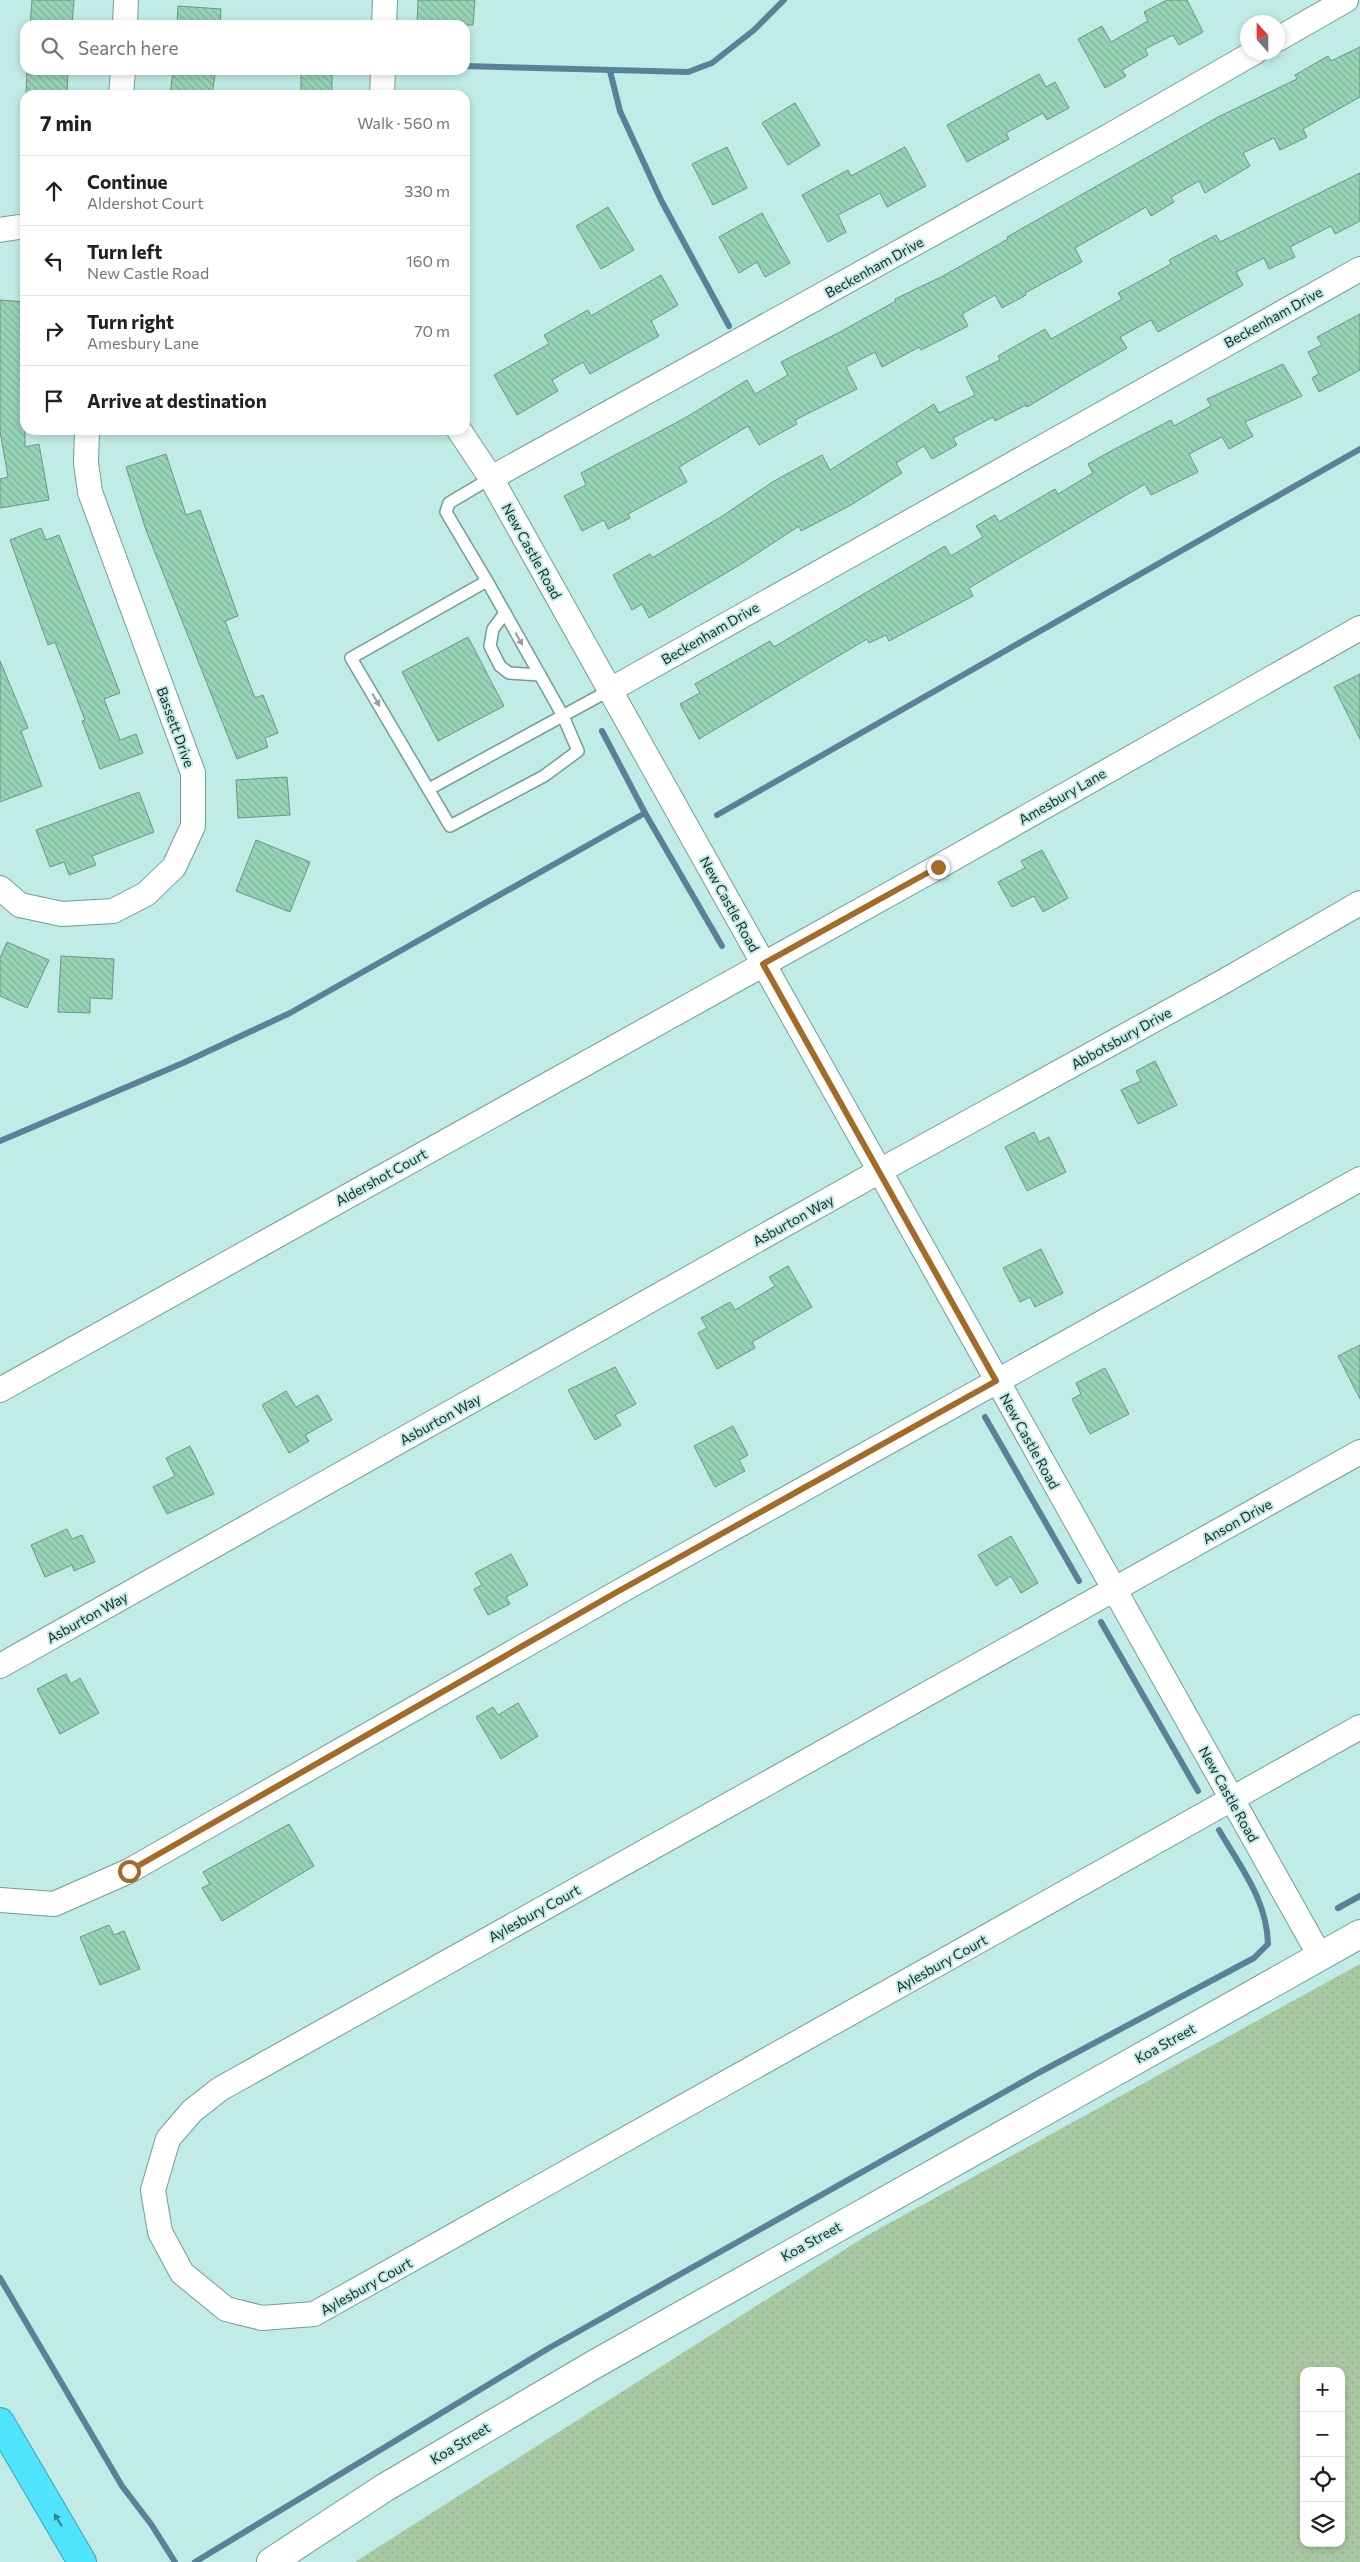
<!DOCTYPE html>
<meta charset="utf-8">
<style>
:root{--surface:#fff;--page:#f6f6f6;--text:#202124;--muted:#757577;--line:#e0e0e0}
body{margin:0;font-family:Commissioner,sans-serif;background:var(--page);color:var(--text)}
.controls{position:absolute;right:15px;bottom:15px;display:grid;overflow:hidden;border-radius:10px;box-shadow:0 2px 8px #0003}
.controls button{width:45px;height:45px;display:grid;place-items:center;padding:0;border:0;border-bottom:1px solid var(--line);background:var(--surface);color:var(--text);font:25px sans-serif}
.compass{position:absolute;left:1240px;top:15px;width:45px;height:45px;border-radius:50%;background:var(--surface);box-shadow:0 2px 8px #0003;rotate:339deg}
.stop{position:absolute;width:15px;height:15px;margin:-11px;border:4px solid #a36b28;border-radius:50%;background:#fff}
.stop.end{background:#a36b28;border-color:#fff;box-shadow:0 1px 5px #0008}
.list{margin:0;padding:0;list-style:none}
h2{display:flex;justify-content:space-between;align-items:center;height:65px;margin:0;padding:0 20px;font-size:21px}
h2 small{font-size:16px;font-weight:400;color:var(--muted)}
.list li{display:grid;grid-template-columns:32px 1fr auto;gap:15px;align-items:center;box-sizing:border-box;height:70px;padding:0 20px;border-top:1px solid var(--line)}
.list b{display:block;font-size:19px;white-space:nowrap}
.list p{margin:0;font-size:16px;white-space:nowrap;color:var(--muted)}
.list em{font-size:16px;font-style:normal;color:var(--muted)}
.icon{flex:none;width:28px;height:28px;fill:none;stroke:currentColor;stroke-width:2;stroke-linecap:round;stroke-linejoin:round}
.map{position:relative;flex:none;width:1360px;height:2562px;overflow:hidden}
.search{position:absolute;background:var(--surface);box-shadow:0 2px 8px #0003;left:20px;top:20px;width:450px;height:55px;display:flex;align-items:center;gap:12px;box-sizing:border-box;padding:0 18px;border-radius:15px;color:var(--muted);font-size:19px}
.panel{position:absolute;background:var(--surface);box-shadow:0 2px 8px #0003;left:20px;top:90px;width:450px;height:345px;border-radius:15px}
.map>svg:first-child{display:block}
.green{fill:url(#green-dots);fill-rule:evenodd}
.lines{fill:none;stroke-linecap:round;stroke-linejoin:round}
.stream{stroke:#57839a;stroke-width:6}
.building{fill:url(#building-back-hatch);stroke:#719383}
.lane-casing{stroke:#739d98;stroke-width:14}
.street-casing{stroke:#739d98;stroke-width:26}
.secondary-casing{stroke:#739d98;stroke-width:30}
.highway-casing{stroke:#3da3b4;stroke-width:30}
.lane{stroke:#fff;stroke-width:11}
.street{stroke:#fff;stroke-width:24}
.secondary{stroke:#fff;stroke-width:28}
.highway{stroke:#51e4ff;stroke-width:28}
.oneway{fill:#989f9e}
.oneway2{fill:#358694}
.route{stroke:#a36b28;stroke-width:6}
.labels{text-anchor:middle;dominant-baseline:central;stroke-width:4;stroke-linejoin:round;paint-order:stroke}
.street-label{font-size:14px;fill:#192928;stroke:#c0ebe6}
</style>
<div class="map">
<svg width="1360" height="2562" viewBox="0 0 1360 2562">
<defs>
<pattern id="green-dots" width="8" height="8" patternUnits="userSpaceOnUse" patternTransform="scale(1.25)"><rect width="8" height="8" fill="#aac9a2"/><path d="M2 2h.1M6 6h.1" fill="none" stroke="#92ad8c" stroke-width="1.8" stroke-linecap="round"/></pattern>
<pattern id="building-back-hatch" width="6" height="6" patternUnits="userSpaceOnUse" patternTransform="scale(1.25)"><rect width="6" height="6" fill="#96d4b6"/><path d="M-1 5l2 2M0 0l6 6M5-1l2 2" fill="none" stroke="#81b69c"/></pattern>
</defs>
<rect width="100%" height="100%" fill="#c0ebe6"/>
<!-- green -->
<path class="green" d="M1360 1964V2562H355L866 2236ZM1304 2371H1341V2543H1304Z"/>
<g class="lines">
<!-- stream -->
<g class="stream">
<polyline points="465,66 688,72 712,63 754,30 784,0"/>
<polyline points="610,71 620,111 661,200 729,326"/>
<polyline points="602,731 645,813 722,946"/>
<polyline points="717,815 1360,449"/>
<polyline points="0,1141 183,1063 290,1013 645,813"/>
<polyline points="985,1417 1079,1581"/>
<polyline points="1101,1622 1198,1791"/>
<polyline points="1338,1908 1360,1896"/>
<polyline points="0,2278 122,2486 151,2524 175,2562"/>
<path d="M195 2562 549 2348 1040 2072 1254 1958 1268 1944C1267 1900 1241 1868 1219 1830"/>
</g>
</g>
<!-- building -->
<g class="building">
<polygon points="32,0 74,0 72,25 30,25"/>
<polygon points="418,0 475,0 473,25 417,25"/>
<polygon points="1167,0 1187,0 1203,32 1179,45 1173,35 1145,49 1148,55 1122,70 1126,76 1105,88 1078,39 1102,26 1111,42 1148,21 1144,12"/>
<polygon points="178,6 221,9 220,25 177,25"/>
<polygon points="1360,47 1360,97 1303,129 1307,137 1280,150 1274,138 1243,153 1250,166 1205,193 1199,181 1171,197 1174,202 1151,216 1146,207 1075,248 1082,262 1025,293 1026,295 1002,308 995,295 962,314 968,326 921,350 919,347 882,367 875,352 846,367 857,389 795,420 797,424 759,445 748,426 679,467 687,482 628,514 630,518 608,529 604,520 582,531 564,496 586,485 581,473 685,418 747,380 755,394 788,375 781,362 840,332 896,301 895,299 943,276 1008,239 1007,237 1218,117 1297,79 1295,75 1328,56 1331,61"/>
<polygon points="27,70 68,70 67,95 26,95"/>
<rect x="301" y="70" width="31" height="25"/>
<polygon points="173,71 215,75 212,95 170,95"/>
<polygon points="1039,74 1046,87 1055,82 1069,108 1047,120 1043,113 1006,133 1009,139 967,162 947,125"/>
<polygon points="795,103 820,145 788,165 762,123"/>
<polygon points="727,147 747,188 713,205 692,164"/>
<polygon points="905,147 926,186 887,207 880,193 838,215 846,232 828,242 802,195 848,170 851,176"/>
<polygon points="1360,173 1360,221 1335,234 1331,226 1290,247 1295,257 1269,269 1264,258 1236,272 1243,285 1158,332 1151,320 1120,337 1127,348 1074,379 1027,407 1026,405 995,421 993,417 953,438 957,445 932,459 924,446 896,463 902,473 851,505 801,531 799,526 738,566 649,618 642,604 632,610 613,575 650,554 652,558 724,515 774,481 822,455 830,470 934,404 939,413 975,395 966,377 1000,360 998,356 1045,329 1051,339 1122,299 1118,293 1171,264 1169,260 1216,235 1220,242"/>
<polygon points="608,207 634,250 601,269 576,226"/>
<polygon points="762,213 790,263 765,277 757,262 739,273 719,237"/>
<polygon points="661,275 678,305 651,321 659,336 590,374 583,362 552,380 558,391 517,415 494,375 549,344 544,335 588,310 591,316"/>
<polygon points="0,300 25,302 25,447 39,444 49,500 0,508 0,479 8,477 0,431"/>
<polygon points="1360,314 1360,370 1319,392 1312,378 1319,374 1308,352 1322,345 1317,337"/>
<polygon points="1283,364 1302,396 1245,422 1253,436 1229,449 1222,437 1189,454 1198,472 1151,495 1145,484 969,588 973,596 889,641 886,635 869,643 867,639 699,739 680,704 700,693 695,684 770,641 774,647 945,546 951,556 983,537 976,526 995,515 999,522 1055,489 1058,494 1093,473 1088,464 1111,451 1171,420 1174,426 1211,406 1207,399"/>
<polygon points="166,454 186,515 200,510 238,616 225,621 255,698 263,695 278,733 265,738 268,747 237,759 146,530 126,467"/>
<polygon points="41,528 46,540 59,535 120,693 104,699 120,740 136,734 143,753 100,769 82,721 85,720 55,642 48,645 10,540"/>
<polygon points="468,637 504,706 438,741 402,672"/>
<polygon points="0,661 28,728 21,731 42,786 0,802"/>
<polygon points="1360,674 1360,739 1334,687"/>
<polygon points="287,777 290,815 238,818 236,780"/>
<polygon points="139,792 154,832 92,856 96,865 69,875 64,862 50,867 36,830"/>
<polygon points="256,840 310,862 290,912 236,891"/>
<polygon points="1042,850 1068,898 1043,912 1034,896 1012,907 998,882 1025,868 1021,861"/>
<polygon points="7,942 49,960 27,1008 0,996 0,958"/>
<polygon points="61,956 114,959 112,999 90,998 90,1013 58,1012"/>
<polygon points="1155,1061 1177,1105 1138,1124 1121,1090 1141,1081 1136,1071"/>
<polygon points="1034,1132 1039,1142 1049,1137 1066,1172 1027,1191 1005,1147"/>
<polygon points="1041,1249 1063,1293 1035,1307 1030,1297 1020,1302 1003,1268"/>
<polygon points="788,1266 812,1307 752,1342 755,1348 717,1369 698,1333 707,1328 701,1318 730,1302 735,1310 775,1286 769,1277"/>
<polygon points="1360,1345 1360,1399 1338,1356"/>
<polygon points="615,1367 636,1404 615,1415 621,1425 595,1440 568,1390"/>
<polygon points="1105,1368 1129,1414 1090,1434 1072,1399 1081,1394 1076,1383"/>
<polygon points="286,1391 296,1407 318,1395 332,1420 305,1435 309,1441 289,1453 262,1405"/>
<polygon points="733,1426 748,1455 739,1460 745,1471 715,1487 694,1446"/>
<polygon points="190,1446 214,1494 167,1514 153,1487 175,1476 166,1458"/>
<polygon points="67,1529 72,1539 82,1535 95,1562 74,1571 72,1565 45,1577 31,1545"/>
<polygon points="1011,1536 1038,1583 1021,1593 1011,1576 996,1586 978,1555"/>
<polygon points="511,1554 528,1585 506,1597 510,1604 488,1615 474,1589 482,1585 475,1573"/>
<polygon points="66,1674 71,1684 80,1678 99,1713 60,1734 37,1689"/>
<polygon points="518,1703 538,1736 501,1759 476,1717 493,1707 498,1715"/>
<polygon points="289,1824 314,1866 222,1921 202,1888 210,1884 203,1872"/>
<polygon points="109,1925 114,1935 124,1931 140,1969 100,1985 80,1937"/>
</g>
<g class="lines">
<!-- lane casing -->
<g class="lane-casing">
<g id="lane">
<polyline points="487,581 563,716 578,751 544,776 450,826 351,658 487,581 446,512 449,503 491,478"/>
<polyline points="505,613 493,629 490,646 500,666 509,673 540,675"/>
<polyline points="429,789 610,690"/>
</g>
</g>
<!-- street casing -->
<g class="street-casing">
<g id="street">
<polyline points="125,25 126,0"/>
<polyline points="384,25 385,0"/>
<polyline points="1278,39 1346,0"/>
<polyline points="121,95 123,70"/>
<polyline points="382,95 383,70"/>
<polyline points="0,230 25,226"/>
<polyline points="459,430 491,478 1320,1956"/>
<polyline points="491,478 1109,136 1255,52"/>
<polyline points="610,690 1360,269"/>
<polyline points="0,888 20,905 62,914 113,911 146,894 174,867 193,826 193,773 90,492 86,463 87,430"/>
<polyline points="0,1390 938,867 1360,628"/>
<polyline points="1360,1452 220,2089 192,2111 168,2139 153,2190 160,2232 182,2273 226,2309 262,2318 314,2314 1360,1727"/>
<polyline points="0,1666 894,1163 1221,983 1360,903"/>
<polyline points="0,1900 54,1904 129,1871 617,1593 1360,1179"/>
</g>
</g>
<!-- secondary casing -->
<g class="secondary-casing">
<polyline id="secondary" points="271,2562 384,2488 595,2364 1360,1934"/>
</g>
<!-- highway casing -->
<g class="highway-casing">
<polyline id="highway" points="0,2422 82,2562"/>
</g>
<!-- lane -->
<use href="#lane" class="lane"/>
<!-- street -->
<use href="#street" class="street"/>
<!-- secondary -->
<use href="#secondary" class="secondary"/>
<!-- highway -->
<use href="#highway" class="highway"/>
</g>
<!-- one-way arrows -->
<defs><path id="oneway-solid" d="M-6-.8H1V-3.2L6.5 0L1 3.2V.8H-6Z" transform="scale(1.25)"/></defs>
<g class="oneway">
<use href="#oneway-solid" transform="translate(519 639) rotate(61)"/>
<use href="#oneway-solid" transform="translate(376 700) rotate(60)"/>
</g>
<use class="oneway2" href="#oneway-solid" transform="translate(58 2520) rotate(-121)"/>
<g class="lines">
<!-- route -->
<polyline class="route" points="129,1871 617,1592 996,1381 763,964 938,867"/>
</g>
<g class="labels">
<!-- street labels -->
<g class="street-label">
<text transform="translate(874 267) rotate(-29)">Beckenham Drive</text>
<text transform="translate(1273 317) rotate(-29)">Beckenham Drive</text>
<text transform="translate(532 551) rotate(61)">New Castle Road</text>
<text transform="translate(710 633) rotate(-30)">Beckenham Drive</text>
<text transform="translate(176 727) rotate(70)">Bassett Drive</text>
<text transform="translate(1062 796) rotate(-30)">Amesbury Lane</text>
<text transform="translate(730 904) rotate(61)">New Castle Road</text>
<text transform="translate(1121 1038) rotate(-29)">Abbotsbury Drive</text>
<text transform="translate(381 1177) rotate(-29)">Aldershot Court</text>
<text transform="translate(793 1220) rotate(-29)">Asburton Way</text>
<text transform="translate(440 1419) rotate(-29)">Asburton Way</text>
<text transform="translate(1030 1441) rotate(61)">New Castle Road</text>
<text transform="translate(1237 1521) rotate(-29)">Anson Drive</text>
<text transform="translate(87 1617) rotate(-29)">Asburton Way</text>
<text transform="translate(1229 1794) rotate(61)">New Castle Road</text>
<text transform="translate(534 1913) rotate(-29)">Aylesbury Court</text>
<text transform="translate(941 1963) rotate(-29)">Aylesbury Court</text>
<text transform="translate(1165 2043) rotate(-29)">Koa Street</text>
<text transform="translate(811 2241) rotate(-29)">Koa Street</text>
<text transform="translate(366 2286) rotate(-29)">Aylesbury Court</text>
<text transform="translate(460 2443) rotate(-31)">Koa Street</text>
</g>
</g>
</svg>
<div class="controls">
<button>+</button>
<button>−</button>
<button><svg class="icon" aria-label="locate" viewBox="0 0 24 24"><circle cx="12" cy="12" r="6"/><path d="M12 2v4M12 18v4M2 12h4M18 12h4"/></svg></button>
<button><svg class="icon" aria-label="layers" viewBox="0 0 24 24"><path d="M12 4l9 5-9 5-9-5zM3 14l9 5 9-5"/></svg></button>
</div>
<svg class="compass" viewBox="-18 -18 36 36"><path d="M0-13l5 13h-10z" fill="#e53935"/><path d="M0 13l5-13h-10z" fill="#757577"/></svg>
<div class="stop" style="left:129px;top:1871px"></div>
<div class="stop end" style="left:938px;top:867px"></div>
<div class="search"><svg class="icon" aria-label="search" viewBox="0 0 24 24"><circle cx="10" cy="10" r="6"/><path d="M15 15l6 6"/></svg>Search here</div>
<section class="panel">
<h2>7 min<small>Walk · 560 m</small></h2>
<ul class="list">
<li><svg class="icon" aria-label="ahead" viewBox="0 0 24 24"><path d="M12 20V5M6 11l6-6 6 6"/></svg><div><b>Continue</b><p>Aldershot Court</p></div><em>330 m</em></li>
<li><svg class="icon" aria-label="left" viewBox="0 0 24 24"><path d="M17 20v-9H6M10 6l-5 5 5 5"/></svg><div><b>Turn left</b><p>New Castle Road</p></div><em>160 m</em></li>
<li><svg class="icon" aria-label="right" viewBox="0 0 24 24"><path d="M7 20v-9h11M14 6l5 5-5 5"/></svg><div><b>Turn right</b><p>Amesbury Lane</p></div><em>70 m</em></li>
<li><svg class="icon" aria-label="arrive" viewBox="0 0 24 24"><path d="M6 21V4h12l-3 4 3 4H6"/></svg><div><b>Arrive at destination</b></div></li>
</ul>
</section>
</div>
